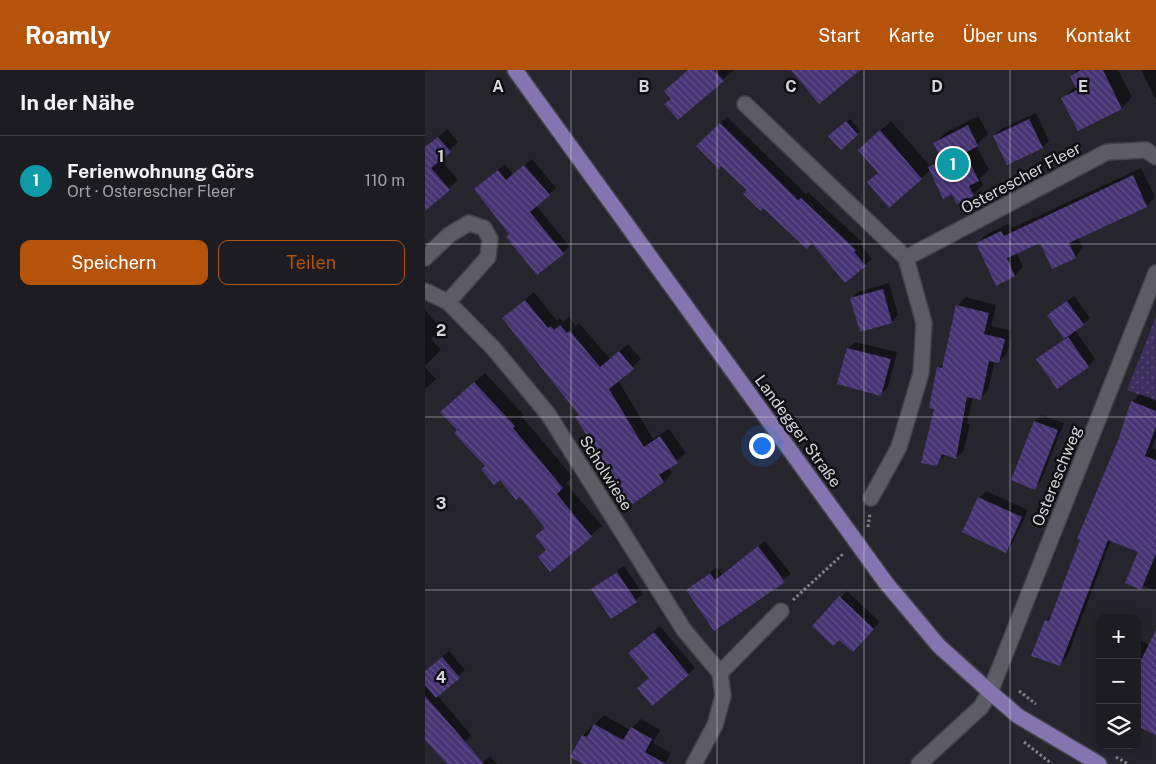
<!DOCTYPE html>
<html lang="de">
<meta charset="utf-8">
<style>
:root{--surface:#1c1c22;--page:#25252a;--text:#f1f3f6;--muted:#a0a1a5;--line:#3a3a40;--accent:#b45309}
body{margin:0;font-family:"Public Sans",sans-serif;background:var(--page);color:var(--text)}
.controls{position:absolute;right:15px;bottom:15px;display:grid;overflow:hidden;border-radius:10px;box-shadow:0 2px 12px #0003}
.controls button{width:45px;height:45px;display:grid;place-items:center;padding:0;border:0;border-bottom:1px solid var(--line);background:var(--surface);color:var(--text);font:25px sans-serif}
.you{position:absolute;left:336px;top:375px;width:18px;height:18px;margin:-12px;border:4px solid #fff;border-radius:50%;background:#1a73e8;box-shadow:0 0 0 8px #1a73e833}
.badge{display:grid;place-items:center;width:32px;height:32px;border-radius:50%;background:var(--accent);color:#fff;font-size:16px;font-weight:700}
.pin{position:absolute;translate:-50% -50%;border:2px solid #fff;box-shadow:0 1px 5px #0006}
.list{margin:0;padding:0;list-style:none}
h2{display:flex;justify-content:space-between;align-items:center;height:65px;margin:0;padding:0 20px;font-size:21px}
h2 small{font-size:16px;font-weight:400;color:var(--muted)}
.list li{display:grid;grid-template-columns:32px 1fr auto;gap:15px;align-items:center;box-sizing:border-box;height:90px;padding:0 20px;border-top:1px solid var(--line)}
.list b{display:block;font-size:19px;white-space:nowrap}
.list p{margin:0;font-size:16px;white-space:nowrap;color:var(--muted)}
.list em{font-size:16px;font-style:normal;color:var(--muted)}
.actions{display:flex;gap:10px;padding:15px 20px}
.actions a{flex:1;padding:11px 0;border:1px solid var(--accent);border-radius:10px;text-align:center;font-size:18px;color:var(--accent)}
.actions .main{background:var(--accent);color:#fff}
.icon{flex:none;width:28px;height:28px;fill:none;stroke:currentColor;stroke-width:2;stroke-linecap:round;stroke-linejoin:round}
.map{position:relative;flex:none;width:731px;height:694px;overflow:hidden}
header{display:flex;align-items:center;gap:30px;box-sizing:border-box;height:70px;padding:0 25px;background:var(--accent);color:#fff}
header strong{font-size:24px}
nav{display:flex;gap:28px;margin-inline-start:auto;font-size:18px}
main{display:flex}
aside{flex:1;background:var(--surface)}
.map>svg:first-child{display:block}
.grass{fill:url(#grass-dots)}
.shadow{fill:#0007}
.building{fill:url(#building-back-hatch)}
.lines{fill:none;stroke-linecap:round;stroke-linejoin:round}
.minor-casing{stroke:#434248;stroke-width:18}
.major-casing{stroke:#434248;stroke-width:18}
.path{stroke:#838289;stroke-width:3;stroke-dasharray:2.5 2.5;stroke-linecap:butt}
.minor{stroke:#5d5c65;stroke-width:15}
.major{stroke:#8475b0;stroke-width:15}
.grid{fill:none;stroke:#d6d5da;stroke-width:1;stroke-opacity:0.55}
.labels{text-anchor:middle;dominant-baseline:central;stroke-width:5;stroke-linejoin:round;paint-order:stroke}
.street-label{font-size:16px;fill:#d6d5da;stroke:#0f0e12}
.grid-label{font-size:16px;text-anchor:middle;font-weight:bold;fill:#d6d5da;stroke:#0f0e12;stroke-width:5;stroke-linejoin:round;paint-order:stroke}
</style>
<header>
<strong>Roamly</strong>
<nav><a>Start</a><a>Karte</a><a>Über uns</a><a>Kontakt</a></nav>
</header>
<main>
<aside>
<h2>In der Nähe<small></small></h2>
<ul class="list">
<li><span class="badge" style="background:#0f9aa8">1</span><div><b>Ferienwohnung Görs</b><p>Ort · Osterescher Fleer</p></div><em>110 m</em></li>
</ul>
<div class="actions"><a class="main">Speichern</a><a>Teilen</a></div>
</aside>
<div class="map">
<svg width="731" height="694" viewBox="0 0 731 694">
<defs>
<pattern id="grass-dots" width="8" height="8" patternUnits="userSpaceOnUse" patternTransform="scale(1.25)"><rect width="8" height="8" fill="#3d305e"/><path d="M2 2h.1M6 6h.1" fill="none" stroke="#584d74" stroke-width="1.8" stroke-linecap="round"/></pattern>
<pattern id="building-back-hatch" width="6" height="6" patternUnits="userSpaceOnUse" patternTransform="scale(1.25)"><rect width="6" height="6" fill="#473474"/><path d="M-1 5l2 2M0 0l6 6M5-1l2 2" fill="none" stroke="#615087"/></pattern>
</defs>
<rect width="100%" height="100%" fill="#26252d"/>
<!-- grass -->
<polygon class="grass" points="731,247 731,331 702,320"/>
<!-- shadow -->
<g class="shadow">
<polygon points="264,0 309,0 253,48 247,29"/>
<polygon points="652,0 693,0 707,27 697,38 654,59 638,28 651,16 646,6"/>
<polygon points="716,0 731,0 731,27 730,28"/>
<polygon points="611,43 624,71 618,77 569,66 576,59"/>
<polygon points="553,46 563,64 551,75 564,100 555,108 558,115 548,125 528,123 505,100 464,136 443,112 454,102 434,80 466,51 505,96 517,86 510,73 520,63"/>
<polygon points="302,47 381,124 383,122 437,172 435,174 447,189 440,195 387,172 273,76"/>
<polygon points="425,49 435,61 416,79 408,63"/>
<polygon points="22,59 33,72 15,89 33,110 0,139 0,78"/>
<polygon points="107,89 131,118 111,135 144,176 138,183 85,164 51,119 80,94 88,105"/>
<polygon points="716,98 730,127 722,136 653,167 658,178 650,187 615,171 591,182 598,197 590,205 572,214 552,174 560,165 585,153 587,158"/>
<polygon points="464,213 473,245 466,252 426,229 433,222"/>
<polygon points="109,222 132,251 135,248 138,252 144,247 151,256 154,253 185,289 203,274 216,289 193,310 228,369 244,359 261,383 243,397 247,403 239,412 155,344 88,240"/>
<polygon points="649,226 665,248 650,260 670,289 663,296 613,289 640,269 624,245"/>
<polygon points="541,227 571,235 566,256 587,261 582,284 573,292 570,291 563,320 555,328 548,327 542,354 545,354 539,380 531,388 521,384 511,395 511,338 514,298 520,292 532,236"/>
<polygon points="0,240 16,258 6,269 16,280 0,296"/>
<polygon points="430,272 472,282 463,317 456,324 423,278"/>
<polygon points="0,297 11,309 0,319"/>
<polygon points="60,303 99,345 97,347 148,407 141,413 177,456 125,500 114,487 122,479 121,457 95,426 61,396 33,360 27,332"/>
<polygon points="715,324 731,330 731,367 727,378 731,380 731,521 719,516 716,519 714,481 686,470 642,587 634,595 621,551 628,543 707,332"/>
<polygon points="617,345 639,353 616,411 609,418 587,410 610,351"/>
<polygon points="561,421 603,440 587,474 581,481 554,428"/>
<polygon points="340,471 366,504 289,560 262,520 292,497 297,504"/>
<polygon points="199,496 218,524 187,548 168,519"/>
<polygon points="422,521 455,552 428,580 414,568 389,556"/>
<polygon points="235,556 270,598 227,634 225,608 210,577"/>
<polygon points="731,566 731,663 712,600 712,569 724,575"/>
<polygon points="24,581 40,600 12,625 46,665 40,672 0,667 0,601"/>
<polygon points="179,645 205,660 216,649 235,660 228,673 246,683 240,694 160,694 147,687 158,665"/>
<polygon points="65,686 72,694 56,694"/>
</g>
<!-- building -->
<g class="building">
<polygon points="263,0 289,0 299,11 253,50 239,34 246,29 239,21"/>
<polygon points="366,0 435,0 394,34"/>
<polygon points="656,0 678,0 697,39 653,61 636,28 652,20 645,6"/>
<polygon points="604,49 618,78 582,95 568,66"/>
<polygon points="421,51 433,65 416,80 403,66"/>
<polygon points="295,53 373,130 376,128 431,180 429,182 441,196 420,213 387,173 382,179 338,138 336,141 318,124 322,120 296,96 294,99 271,76"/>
<polygon points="543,55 553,76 540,83 554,111 544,116 549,126 532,134 527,124 518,129 503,97 517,90 508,73"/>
<polygon points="455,60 497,109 464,138 442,112 453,103 433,80"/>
<polygon points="13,67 26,82 6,98 25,120 0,141 0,77"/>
<polygon points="99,95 125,125 105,142 139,184 112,205 81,167 84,164 49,119 73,100 81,110"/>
<polygon points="708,105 722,137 644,173 651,188 627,199 615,173 582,188 590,206 571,216 551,173 576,161 579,166"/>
<polygon points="458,219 467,253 435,262 425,228"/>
<polygon points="100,230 123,258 126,256 129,260 135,255 142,263 145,261 175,297 194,281 209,299 184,319 219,377 235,366 253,393 234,405 239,412 206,435 150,347 154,345 77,248"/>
<polygon points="642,231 659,255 639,269 622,245"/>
<polygon points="531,235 564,243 559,264 580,269 574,293 564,291 556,330 542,327 531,389 517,384 512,396 496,393 509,339 504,338 512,297 517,298"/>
<polygon points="643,267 664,297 632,319 611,289"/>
<polygon points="422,278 466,289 456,326 412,314"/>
<polygon points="49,312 90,356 88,358 138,418 132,424 167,467 125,502 113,487 121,480 110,466 120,458 95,427 91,430 75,410 69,415 56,399 60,396 29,363 32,360 15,342"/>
<polygon points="706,331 731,341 731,357 720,386 731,390 731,484 716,520 700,513 713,482 683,470 635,596 606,586 620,550 624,551 655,470 652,469 693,370"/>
<polygon points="609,351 633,360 610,420 586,410"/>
<polygon points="553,427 597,447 581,483 537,462"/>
<polygon points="333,476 360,512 289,561 261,520 285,503 290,510"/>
<polygon points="192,502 212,532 186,549 166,519"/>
<polygon points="414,526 449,559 428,582 414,570 408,576 387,556"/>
<polygon points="731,560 731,665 712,656 712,598"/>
<polygon points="229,562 264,605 227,636 212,618 224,608 203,583"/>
<polygon points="17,587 35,608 11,628 0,615 0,601"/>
<polygon points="0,626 31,661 59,694 22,694 0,670"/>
<polygon points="169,654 198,670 206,657 227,669 220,682 241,694 158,694 145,687 157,665 162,667"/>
</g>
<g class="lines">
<!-- minor casing -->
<g class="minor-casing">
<g id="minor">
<polyline points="320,34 481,188 499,253 496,303 474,377 446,428"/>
<polyline points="0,188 24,165 44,153 59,158 65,169 63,187 23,232"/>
<polyline points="481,188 682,82 721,80 731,87"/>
<polyline points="0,221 23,232 69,279 123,344 259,560 295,603 298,626 290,655 269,694"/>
<polyline points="295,603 356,541"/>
<polyline points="494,694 556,637 565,622 731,203"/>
</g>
</g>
<!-- major casing -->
<g class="major-casing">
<polyline id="major" points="90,0 461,513 514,576 565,622 593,646 674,694"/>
</g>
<!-- path -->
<g class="path">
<polyline points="443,457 445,444"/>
<polyline points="368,530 418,484"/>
<polyline points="594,621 611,634"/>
<polyline points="599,672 627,694"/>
<polyline points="691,687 703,694"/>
</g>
<!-- minor -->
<use href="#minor" class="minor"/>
<!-- major -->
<use href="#major" class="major"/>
</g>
<!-- grid -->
<path class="grid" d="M146 0V694M292 0V694M439 0V694M585 0V694M0 174H731M0 347H731M0 520H731"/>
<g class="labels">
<!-- street labels -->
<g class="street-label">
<text transform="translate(596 108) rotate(-28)">Osterescher Fleer</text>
<text transform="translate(373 361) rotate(54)">Landegger Straße</text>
<text transform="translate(181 403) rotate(58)">Scholwiese</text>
<text transform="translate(632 406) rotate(-68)">Ostereschweg</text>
</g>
</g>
<g class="grid-label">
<text x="73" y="22">A</text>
<text x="219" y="22">B</text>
<text x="366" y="22">C</text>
<text x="512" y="22">D</text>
<text x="658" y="22">E</text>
<text x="16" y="92">1</text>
<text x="16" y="266">2</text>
<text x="16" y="439">3</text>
<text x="16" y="613">4</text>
</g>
</svg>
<div class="controls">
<button>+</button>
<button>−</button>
<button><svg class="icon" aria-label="layers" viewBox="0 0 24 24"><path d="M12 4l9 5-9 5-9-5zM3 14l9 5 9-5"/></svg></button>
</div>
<div class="you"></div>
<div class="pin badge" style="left:528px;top:94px;background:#0f9aa8">1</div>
</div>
</main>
